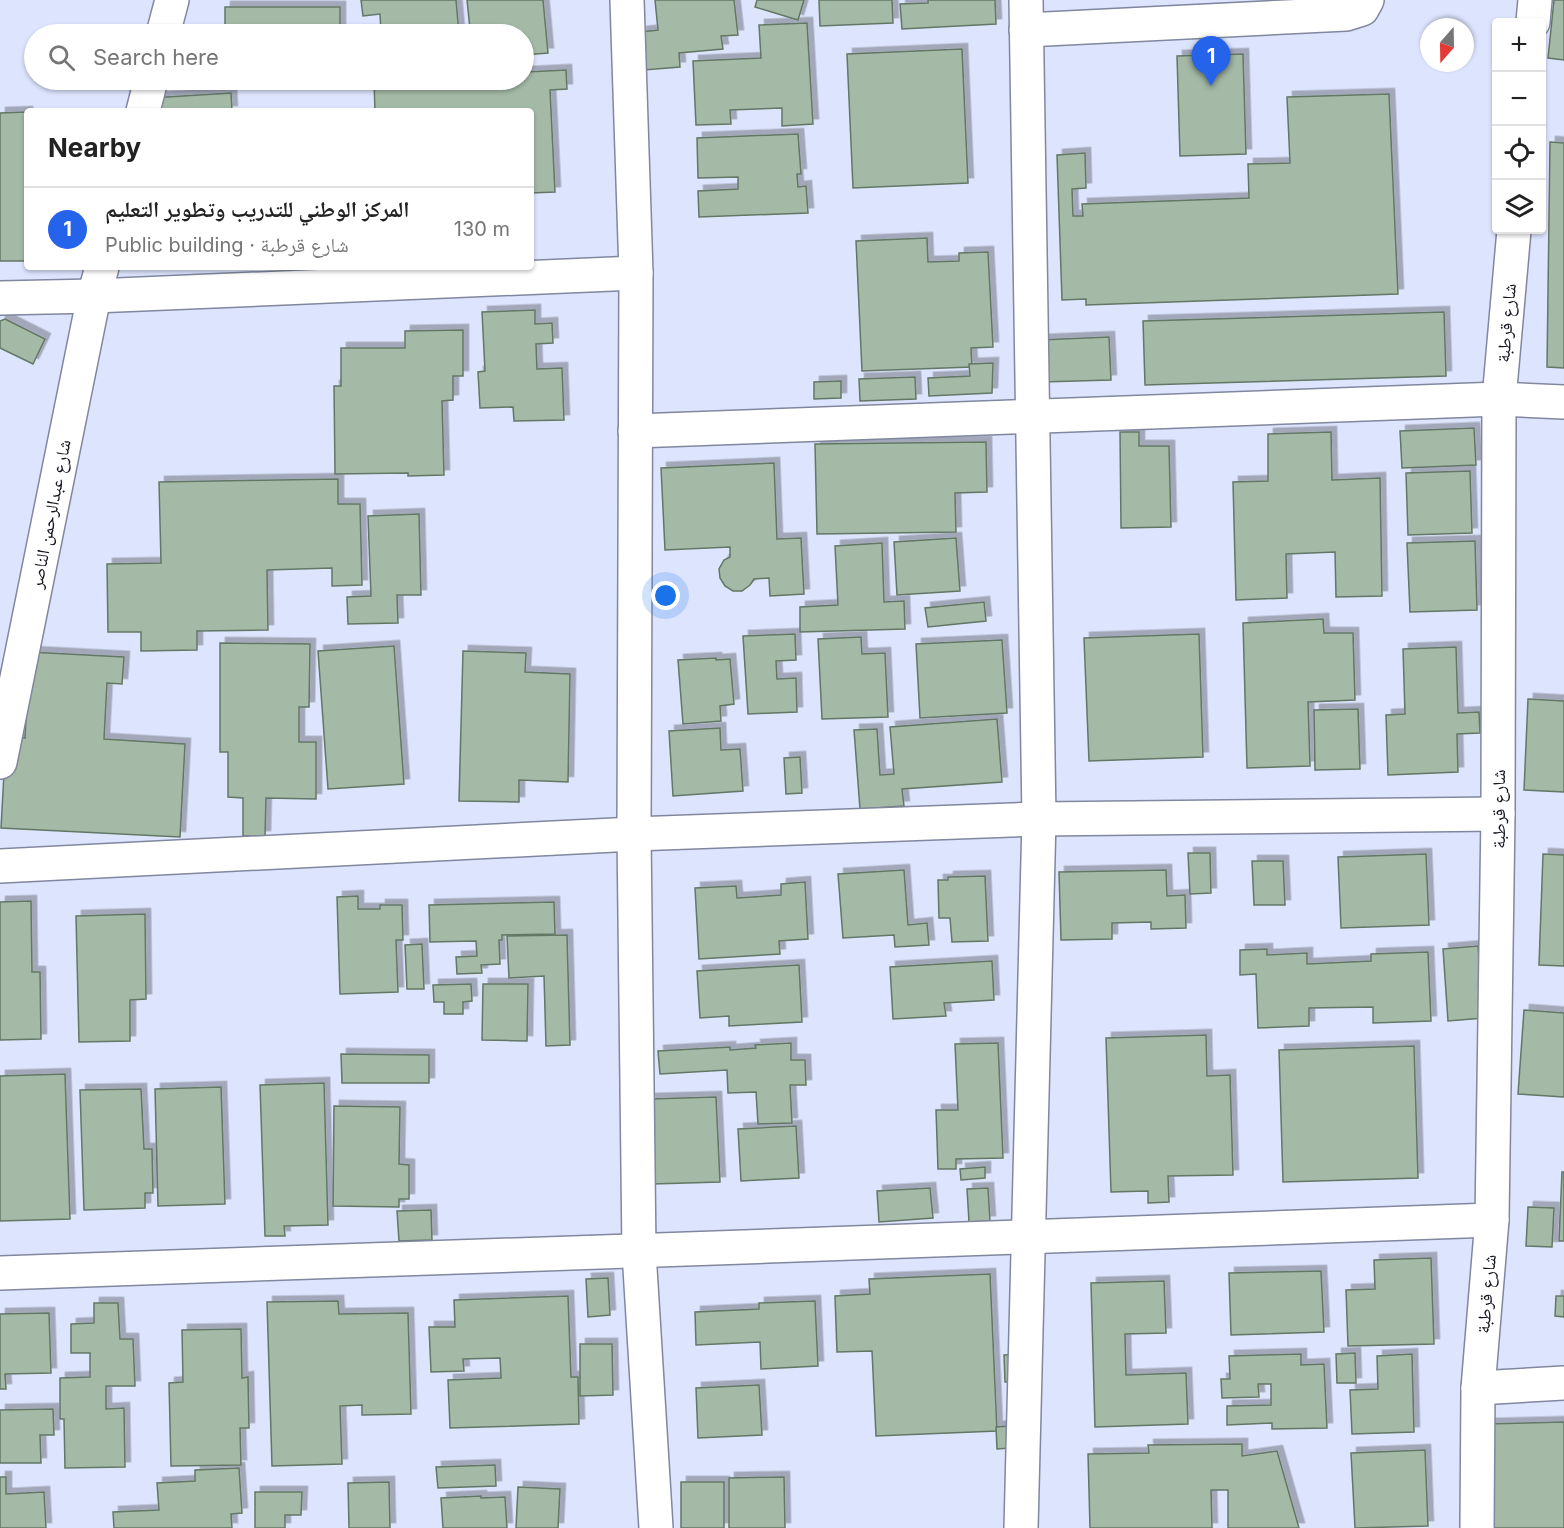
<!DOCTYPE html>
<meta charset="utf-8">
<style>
:root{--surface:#fff;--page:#f2f2f2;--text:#222;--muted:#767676;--line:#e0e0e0;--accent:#2563eb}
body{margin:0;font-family:Inter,"Noto Naskh Arabic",sans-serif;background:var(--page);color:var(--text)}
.controls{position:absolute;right:18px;top:18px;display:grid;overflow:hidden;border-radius:6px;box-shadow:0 2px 4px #0004}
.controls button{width:54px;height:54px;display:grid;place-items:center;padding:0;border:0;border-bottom:2px solid var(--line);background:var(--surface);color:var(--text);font:30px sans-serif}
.compass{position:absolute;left:1420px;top:18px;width:54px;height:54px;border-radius:50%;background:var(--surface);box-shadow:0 2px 4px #0004;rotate:200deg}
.you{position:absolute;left:666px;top:596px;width:21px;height:21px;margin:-15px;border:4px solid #fff;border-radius:50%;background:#1a73e8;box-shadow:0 0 0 9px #1a73e833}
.badge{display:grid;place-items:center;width:39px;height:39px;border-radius:50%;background:var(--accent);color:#fff;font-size:20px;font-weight:700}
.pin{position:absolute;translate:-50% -50px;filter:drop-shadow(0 2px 3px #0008)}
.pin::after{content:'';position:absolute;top:32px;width:21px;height:18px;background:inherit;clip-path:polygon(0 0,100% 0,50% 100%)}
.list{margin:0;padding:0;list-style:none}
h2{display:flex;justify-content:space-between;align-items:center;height:78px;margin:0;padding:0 24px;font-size:26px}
h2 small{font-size:20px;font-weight:400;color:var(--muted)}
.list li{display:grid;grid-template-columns:39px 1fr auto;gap:18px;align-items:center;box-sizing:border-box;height:84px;padding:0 24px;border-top:2px solid var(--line)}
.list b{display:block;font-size:22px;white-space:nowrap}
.list p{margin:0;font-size:20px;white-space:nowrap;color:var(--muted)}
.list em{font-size:20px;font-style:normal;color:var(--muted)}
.icon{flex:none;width:33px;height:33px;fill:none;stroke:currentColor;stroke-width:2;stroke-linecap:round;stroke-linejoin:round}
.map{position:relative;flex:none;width:1564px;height:1528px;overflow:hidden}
.search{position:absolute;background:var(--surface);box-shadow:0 2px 4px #0004;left:24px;top:24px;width:510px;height:66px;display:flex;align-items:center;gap:15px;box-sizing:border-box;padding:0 21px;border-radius:33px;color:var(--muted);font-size:22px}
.panel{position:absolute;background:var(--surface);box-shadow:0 2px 4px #0004;left:24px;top:108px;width:510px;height:162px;border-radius:6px}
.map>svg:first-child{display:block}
.building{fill:#a4b9a6;stroke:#637765;stroke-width:1.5;filter:url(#shadow)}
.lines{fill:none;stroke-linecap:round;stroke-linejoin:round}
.minor-casing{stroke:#80879e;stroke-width:36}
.minor{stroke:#fff;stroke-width:33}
.labels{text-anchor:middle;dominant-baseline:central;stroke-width:6;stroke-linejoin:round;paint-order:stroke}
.street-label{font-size:18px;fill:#11141c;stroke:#fff}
</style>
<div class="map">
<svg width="1564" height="1528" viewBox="0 0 1564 1528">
<defs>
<filter id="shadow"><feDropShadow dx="5.5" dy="-5.5" stdDeviation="0" flood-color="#0004"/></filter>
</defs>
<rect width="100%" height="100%" fill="#dde5fe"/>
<!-- building -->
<g class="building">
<polygon points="361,0 456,0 459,34 381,34 380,14 363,16"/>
<polygon points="467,0 543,0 548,53 524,55 524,34 488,34 488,28 470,29"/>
<polygon points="655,0 734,0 738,35 721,36 723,49 679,53 680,67 644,70 641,32 658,30"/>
<polygon points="757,0 804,0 798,20 755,7"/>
<polygon points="819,0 892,0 893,23 820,26"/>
<polygon points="928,0 995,0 996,24 902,29 900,4 928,3"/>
<polygon points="1554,0 1564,0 1564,60 1548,58"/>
<rect x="225" y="7" width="115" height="27"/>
<polygon points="807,23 813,124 782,126 782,108 730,110 731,124 696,125 693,61 761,58 759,25"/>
<polygon points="962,49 968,183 853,188 847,54"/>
<polygon points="1243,54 1246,154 1180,156 1177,56"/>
<polygon points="566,70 567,89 550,90 555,192 531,193 531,111 375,111 374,82 417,80 524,80 524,75 526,74 526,72"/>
<polygon points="231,93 232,111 152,111 151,98"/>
<polygon points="1389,94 1398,294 1086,305 1086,299 1062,300 1057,155 1085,153 1086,188 1072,189 1073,216 1083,216 1082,204 1249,198 1248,164 1290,163 1287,97"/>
<polygon points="27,112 27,261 0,261 0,113"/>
<polygon points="798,134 801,174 797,174 798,187 806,186 808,213 699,217 698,191 738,189 738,177 698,178 697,138"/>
<polygon points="1550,142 1564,143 1564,368 1547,367"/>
<polygon points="927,238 928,262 959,261 959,253 988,252 993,347 971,348 972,367 862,371 856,241"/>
<polygon points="535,310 535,324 552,323 553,343 536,344 537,369 562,368 564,420 514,421 513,407 480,408 478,372 485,371 482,312"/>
<polygon points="1444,312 1446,376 1145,385 1143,321"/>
<polygon points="5,319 45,339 33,364 0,348 0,321"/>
<polygon points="463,330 463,376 453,376 453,400 442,401 444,475 408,476 408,473 335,474 334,386 341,386 341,348 405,348 405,331"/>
<polygon points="1109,337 1111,380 1042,382 1040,340"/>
<polygon points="993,363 992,393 929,396 928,378 970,376 969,364"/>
<polygon points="915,377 916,399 860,401 859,379"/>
<polygon points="841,381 841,398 814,399 814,382"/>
<polygon points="1474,428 1476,465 1402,468 1400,431"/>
<polygon points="1120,432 1139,432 1139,446 1169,446 1171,527 1121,528"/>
<polygon points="1331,432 1332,480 1380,478 1382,596 1336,597 1335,552 1286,554 1287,598 1236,600 1233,482 1268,481 1268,434"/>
<polygon points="986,442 987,492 955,493 956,532 817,534 815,444"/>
<polygon points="774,463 777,539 801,538 804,594 770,596 769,578 754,579 750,585 742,591 733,591 725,586 720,578 719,569 724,560 730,557 730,547 665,550 661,468"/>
<polygon points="1470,471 1472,533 1408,535 1406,473"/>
<polygon points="338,479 338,504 360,504 362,585 332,586 332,568 267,570 268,630 197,631 197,650 141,651 141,632 108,632 107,564 161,563 159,482"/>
<polygon points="419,514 421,595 397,595 398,623 348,624 347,597 371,596 368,516"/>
<polygon points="956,538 960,591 897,595 894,542"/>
<polygon points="1475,541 1477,610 1410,612 1407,543"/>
<polygon points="882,543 884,602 904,601 905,629 800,632 800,607 838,605 835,546"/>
<polygon points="984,602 986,621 928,627 925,608"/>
<polygon points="1323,619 1324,633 1353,633 1355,700 1308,702 1310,766 1247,768 1243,623"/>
<polygon points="795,634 796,660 776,661 777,679 796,678 797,712 748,714 743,636"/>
<polygon points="1199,634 1203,757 1089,761 1084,638"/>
<polygon points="861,637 862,654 885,653 888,717 822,719 818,639"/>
<polygon points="1002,640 1007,713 920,718 916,644"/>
<polygon points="220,643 310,644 309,707 299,707 299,742 316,742 316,799 266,798 265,836 243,836 243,798 228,797 228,752 220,752"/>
<polygon points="394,646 404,784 328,789 318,651"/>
<polygon points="1456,647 1458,713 1479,712 1480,733 1457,734 1458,772 1388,775 1386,715 1405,714 1403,649"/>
<polygon points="463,651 526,653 525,672 570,674 568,782 519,780 519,802 459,801"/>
<polygon points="29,652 124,657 122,684 107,683 104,739 185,744 180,837 1,828 6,737 25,738"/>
<polygon points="716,658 716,660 730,659 734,704 720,706 721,721 683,724 678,660"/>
<polygon points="1528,699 1564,701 1564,792 1524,790"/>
<polygon points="1358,709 1360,769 1315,770 1314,710"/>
<polygon points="997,719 1002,782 902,789 904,806 860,809 854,730 877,729 880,775 894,774 890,727"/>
<polygon points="720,728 721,750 740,749 743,791 673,796 669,731"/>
<polygon points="800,757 802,793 786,794 784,758"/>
<polygon points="1188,853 1210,853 1211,893 1190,894"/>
<polygon points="1426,854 1429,925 1341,928 1338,857"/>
<polygon points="1543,854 1564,855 1564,966 1539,965"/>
<polygon points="1252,861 1283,861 1285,905 1254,905"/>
<polygon points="904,870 908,925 927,923 929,945 895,947 894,935 843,938 838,874"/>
<polygon points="1166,870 1167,896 1185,895 1186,928 1151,929 1151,922 1112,923 1112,939 1061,940 1059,872"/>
<polygon points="985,876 988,941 952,942 950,918 939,918 938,880 948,880 948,877"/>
<polygon points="805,882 808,939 779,941 780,954 699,959 695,888 736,886 737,898 781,895 781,884"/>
<polygon points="358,896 358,909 380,909 380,905 402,905 403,940 396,940 398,992 340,994 337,897"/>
<polygon points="31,901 32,972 40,972 41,1039 0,1040 0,902"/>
<polygon points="554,902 555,934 502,935 502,940 499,940 500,964 481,965 482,973 457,974 456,957 477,956 476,941 430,942 429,905"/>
<polygon points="145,914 146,999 130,1000 130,1041 79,1042 76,916"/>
<polygon points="567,935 570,1045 546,1046 544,976 509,978 507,936"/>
<polygon points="422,944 424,989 407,989 405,945"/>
<polygon points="1478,946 1484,1018 1448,1021 1443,949"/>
<polygon points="1267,949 1267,955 1307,953 1307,964 1371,961 1371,954 1428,952 1431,1021 1373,1023 1373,1007 1309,1008 1309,1026 1258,1028 1256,974 1240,975 1240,950"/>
<polygon points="992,961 994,1000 944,1003 946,1016 893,1019 890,967"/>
<polygon points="799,965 802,1022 729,1026 729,1016 700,1018 697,971"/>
<polygon points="471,984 472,1001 463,1002 463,1014 444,1014 444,1002 434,1002 433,985"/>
<polygon points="483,984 528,984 527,1041 482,1040"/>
<polygon points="1524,1010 1564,1013 1564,1097 1518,1094"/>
<polygon points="1206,1035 1207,1076 1230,1075 1233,1175 1168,1176 1169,1202 1148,1203 1148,1191 1111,1192 1106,1038"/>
<polygon points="791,1043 791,1060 805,1060 806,1085 790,1085 792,1123 758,1124 756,1092 728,1093 727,1070 660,1074 658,1051 730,1047 730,1050 756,1048 755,1045"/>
<polygon points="998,1043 1003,1158 956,1159 956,1169 938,1169 936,1110 958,1110 955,1044"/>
<polygon points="1414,1046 1418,1178 1283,1182 1279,1050"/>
<polygon points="341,1054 429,1055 429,1083 342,1083"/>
<polygon points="65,1074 70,1219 0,1221 0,1076"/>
<polygon points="324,1083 328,1225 284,1226 285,1236 265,1236 260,1085"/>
<polygon points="221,1087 225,1204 158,1206 155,1089"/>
<polygon points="141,1089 144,1149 152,1149 153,1193 145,1193 145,1208 84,1210 80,1090"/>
<polygon points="716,1097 720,1182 653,1184 650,1099"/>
<polygon points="334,1106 400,1107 399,1164 409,1165 409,1199 399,1199 399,1207 333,1206"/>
<polygon points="796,1126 799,1178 741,1181 738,1129"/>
<polygon points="985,1167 985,1178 961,1180 960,1169"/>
<polygon points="1562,1172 1564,1172 1564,1241 1559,1241"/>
<polygon points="930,1188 933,1218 879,1222 877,1191"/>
<polygon points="988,1188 990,1221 969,1222 967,1189"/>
<polygon points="1528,1207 1554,1208 1552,1247 1526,1246"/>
<polygon points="431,1210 432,1240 399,1241 397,1211"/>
<polygon points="1431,1258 1434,1344 1348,1346 1346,1290 1375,1289 1374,1260"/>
<polygon points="1321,1271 1324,1332 1231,1335 1229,1273"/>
<polygon points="990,1274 997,1431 876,1436 872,1351 837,1352 835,1296 870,1294 869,1279"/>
<polygon points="608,1278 610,1315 588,1317 586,1279"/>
<polygon points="1164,1281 1166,1333 1125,1334 1126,1375 1186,1373 1188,1424 1095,1427 1091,1283"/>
<polygon points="568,1296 571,1377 578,1377 579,1424 450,1428 448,1380 501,1378 500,1358 463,1359 464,1371 431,1372 429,1327 455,1327 454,1300"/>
<polygon points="1556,1296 1564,1296 1564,1317 1555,1316"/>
<polygon points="338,1301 339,1314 408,1313 411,1414 362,1415 362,1405 340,1406 342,1464 272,1466 267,1302"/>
<polygon points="815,1301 818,1366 761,1369 760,1342 696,1345 695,1312 759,1309 759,1303"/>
<polygon points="94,1303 118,1303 120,1339 133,1339 135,1386 106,1386 106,1409 124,1408 125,1467 65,1468 64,1419 60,1419 60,1378 90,1377 90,1353 71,1353 71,1324 94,1323"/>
<polygon points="49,1313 51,1373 5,1374 6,1389 0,1389 0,1314"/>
<polygon points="241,1329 242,1378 248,1377 249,1428 240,1428 241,1465 171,1466 169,1383 183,1382 182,1330"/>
<polygon points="580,1344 612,1344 613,1395 580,1396"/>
<polygon points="1355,1353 1356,1383 1337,1383 1336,1354"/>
<polygon points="1022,1354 1022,1381 1005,1382 1004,1355"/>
<polygon points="1301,1354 1301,1365 1324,1364 1327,1428 1272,1429 1272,1423 1227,1425 1227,1406 1271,1405 1271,1384 1258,1384 1259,1397 1222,1398 1221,1379 1230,1379 1229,1356"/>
<polygon points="1412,1354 1414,1432 1352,1434 1350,1390 1378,1389 1377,1356"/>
<polygon points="759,1385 762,1435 698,1438 696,1388"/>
<polygon points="53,1409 54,1435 40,1435 41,1463 0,1463 0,1410"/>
<polygon points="1564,1422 1564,1528 1490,1528 1486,1424"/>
<polygon points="1023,1425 1024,1447 997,1449 996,1427"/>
<polygon points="1242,1444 1242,1456 1277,1451 1299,1528 1228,1528 1228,1490 1211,1490 1212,1528 1090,1528 1088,1454 1149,1453 1148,1445"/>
<polygon points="1425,1450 1428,1526 1355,1528 1351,1453"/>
<polygon points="495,1465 496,1486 438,1488 436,1467"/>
<polygon points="239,1468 242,1513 231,1514 232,1528 114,1528 113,1512 159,1510 157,1483 195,1481 195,1470"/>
<polygon points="0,1477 6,1477 6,1494 44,1492 46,1528 0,1528"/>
<polygon points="784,1477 785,1528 729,1528 729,1478"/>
<polygon points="389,1482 390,1528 349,1528 348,1483"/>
<rect x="681" y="1482" width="43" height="46"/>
<polygon points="518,1487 560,1489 558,1528 516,1528"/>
<polygon points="255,1492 302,1492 301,1515 285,1515 285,1528 255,1528"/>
<polygon points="481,1496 481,1498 505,1497 507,1528 443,1528 441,1498"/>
</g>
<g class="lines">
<!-- minor casing -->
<g class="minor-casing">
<g id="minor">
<polyline points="627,0 636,273 634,834 639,1252 656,1528"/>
<polyline points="1533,22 1535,0"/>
<polyline points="1026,30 1346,14 1362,9 1367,0"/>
<polyline points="163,34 172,0"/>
<polyline points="143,111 151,80"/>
<polyline points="0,298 94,296 636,273"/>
<polyline points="635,431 1499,399 1564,402"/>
<polyline points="0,762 94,296 102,267"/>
<polyline points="0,866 634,834 1039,819 1498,814"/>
<path d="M0 1273C497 1257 995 1237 1492 1220"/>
<polyline points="1478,1388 1564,1383"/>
<polyline points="1021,1528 1039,819 1026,0"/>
<polyline points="1477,1528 1478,1388 1492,1220 1498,814 1499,399 1514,230"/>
</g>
</g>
<!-- minor -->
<use href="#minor" class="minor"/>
</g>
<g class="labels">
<!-- street labels -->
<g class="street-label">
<text transform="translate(1506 323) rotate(-85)">شارع قرطبة</text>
<text transform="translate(50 514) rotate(-79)">شارع عبدالرحمن الناصر</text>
<text transform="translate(1498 809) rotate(-90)">شارع قرطبة</text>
<text transform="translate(1486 1294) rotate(-85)">شارع قرطبة</text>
</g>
</g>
</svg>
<div class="controls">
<button>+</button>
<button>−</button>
<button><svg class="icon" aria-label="locate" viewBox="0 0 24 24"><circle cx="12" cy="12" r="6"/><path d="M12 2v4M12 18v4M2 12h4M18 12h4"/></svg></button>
<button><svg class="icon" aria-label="layers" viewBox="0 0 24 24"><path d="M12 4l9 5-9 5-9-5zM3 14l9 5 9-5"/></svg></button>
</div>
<svg class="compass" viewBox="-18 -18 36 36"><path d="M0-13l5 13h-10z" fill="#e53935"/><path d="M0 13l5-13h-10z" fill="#767676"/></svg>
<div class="you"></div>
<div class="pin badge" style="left:1211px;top:86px">1</div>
<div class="search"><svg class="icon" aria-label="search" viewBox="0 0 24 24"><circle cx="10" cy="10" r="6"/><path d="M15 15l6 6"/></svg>Search here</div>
<section class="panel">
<h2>Nearby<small></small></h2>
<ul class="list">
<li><span class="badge">1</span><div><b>المركز الوطني للتدريب وتطوير التعليم</b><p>Public building · شارع قرطبة</p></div><em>130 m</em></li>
</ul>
</section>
</div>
